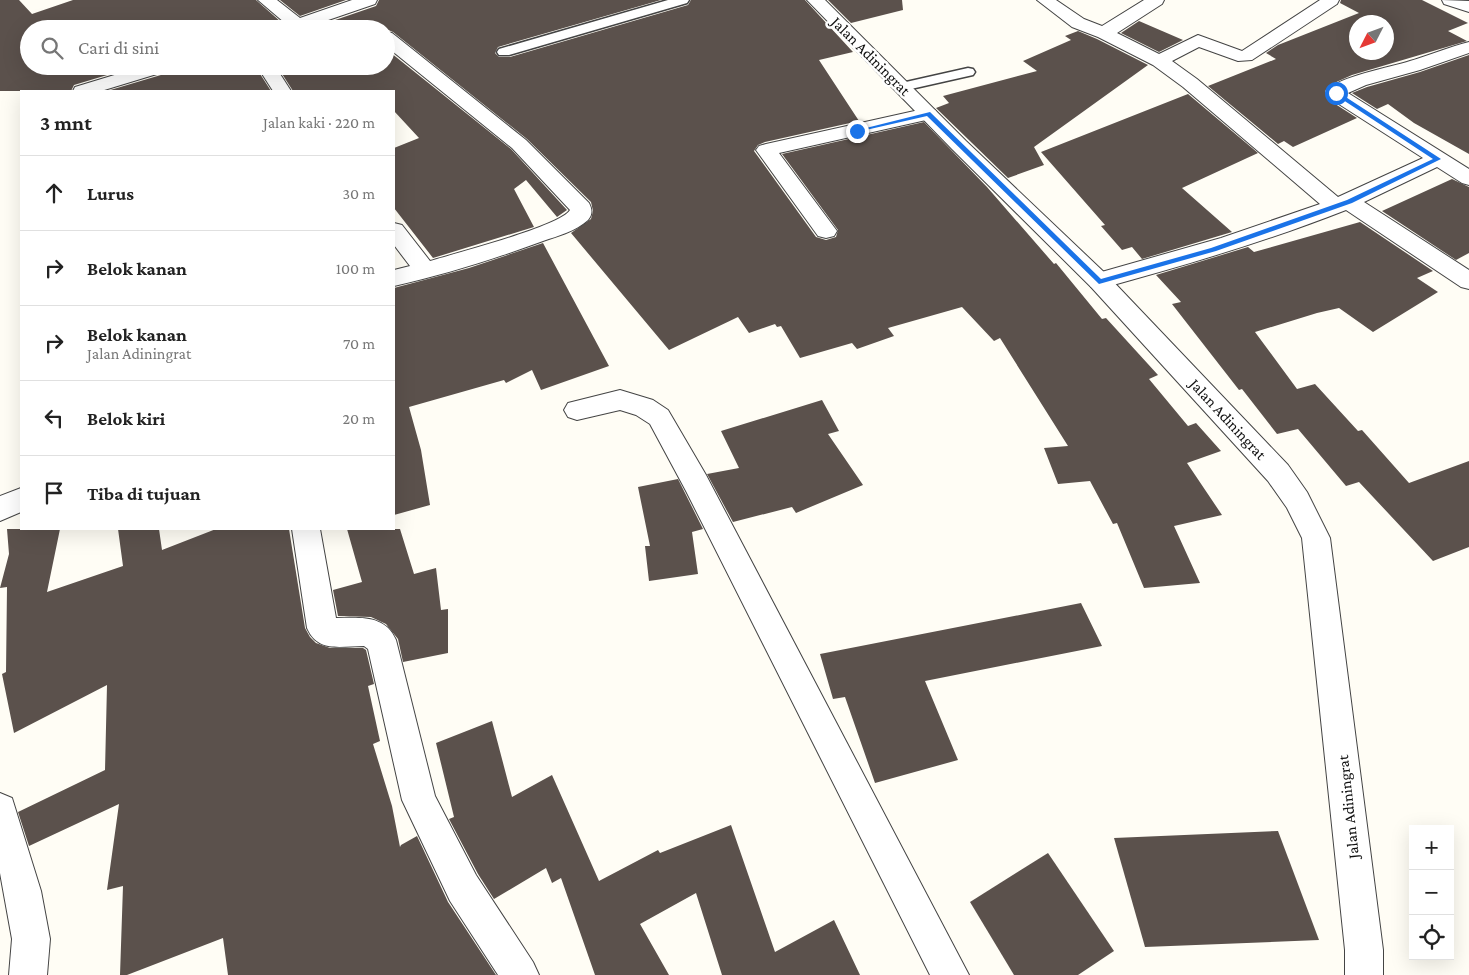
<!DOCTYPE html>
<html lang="id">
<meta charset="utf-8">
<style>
:root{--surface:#fff;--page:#f6f6f6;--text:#222;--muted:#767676;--line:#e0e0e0}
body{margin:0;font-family:"Crimson Pro",serif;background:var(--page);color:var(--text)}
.controls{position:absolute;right:15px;bottom:15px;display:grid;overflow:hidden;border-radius:0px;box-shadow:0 5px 20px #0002}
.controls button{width:45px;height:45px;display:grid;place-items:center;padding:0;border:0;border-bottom:1px solid var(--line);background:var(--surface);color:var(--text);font:25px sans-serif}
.compass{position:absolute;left:1349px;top:15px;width:45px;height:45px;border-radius:50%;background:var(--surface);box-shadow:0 5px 20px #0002;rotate:228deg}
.stop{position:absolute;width:15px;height:15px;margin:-11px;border:4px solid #1a73e8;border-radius:50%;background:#fff}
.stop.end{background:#1a73e8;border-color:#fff;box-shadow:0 1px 5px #0008}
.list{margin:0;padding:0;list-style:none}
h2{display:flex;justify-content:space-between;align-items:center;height:65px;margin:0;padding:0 20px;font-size:21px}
h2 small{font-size:16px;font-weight:400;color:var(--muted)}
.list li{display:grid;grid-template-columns:32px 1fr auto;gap:15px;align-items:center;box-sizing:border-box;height:75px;padding:0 20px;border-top:1px solid var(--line)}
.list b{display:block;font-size:19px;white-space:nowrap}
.list p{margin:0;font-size:16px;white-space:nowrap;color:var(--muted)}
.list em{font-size:16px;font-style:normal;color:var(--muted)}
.icon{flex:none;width:28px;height:28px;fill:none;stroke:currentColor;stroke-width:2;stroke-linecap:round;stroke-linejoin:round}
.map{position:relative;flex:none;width:1469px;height:975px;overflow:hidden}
.search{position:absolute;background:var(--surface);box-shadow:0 5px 20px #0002;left:20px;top:20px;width:375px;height:55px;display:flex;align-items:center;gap:12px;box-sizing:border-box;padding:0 18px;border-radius:28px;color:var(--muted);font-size:19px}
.panel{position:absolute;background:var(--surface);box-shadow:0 5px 20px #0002;left:20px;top:90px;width:375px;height:440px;border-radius:0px}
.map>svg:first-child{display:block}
.building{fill:#5b514c;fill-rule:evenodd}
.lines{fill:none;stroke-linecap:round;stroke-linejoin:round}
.service-casing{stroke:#444;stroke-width:3}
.minor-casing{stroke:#444;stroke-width:2}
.tertiary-casing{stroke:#444;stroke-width:2}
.service{fill:#fff;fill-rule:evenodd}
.minor{fill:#fff;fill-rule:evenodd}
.tertiary{fill:#fff;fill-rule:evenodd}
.route{fill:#1a73e8}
.labels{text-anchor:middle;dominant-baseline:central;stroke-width:5;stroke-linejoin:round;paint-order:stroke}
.street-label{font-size:16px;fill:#111;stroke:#fff}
</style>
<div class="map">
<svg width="1469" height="975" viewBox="0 0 1469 975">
<rect width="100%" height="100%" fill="#fffdf5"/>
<!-- building -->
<g class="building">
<polygon points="0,0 19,0 32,14 73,0 256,0 281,22 276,24 273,29 29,29 29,66 137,66 74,85 71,91 0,91"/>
<polygon points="280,0 346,0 300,16"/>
<polygon points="379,0 661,0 498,47 495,53 499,57 510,57 688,5 691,0 805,0 853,52 819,60 859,121 765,142 758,145 754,151 816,237 826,240 836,237 838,230 782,154 924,122 987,187 1054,264 1056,263 1102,319 1106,318 1158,375 1149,379 1188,426 1196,423 1221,451 1187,463 1222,515 1174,526 1200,583 1144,588 1117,523 1113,524 1090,481 1058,484 1044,448 1068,446 1000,338 994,341 962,307 888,328 894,336 857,349 852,343 800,358 781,326 777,327 775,324 749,333 738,317 669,350 571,233 591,219 593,211 591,202 527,139 393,32 386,29 309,29 376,6"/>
<polygon points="828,0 902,0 903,10 851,23"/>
<path d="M1341 0H1422L1468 23 1448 31 1467 41 1352 75 1332 84 1325 91 1329 100 1357 118 1293 147 1284 141 1278 144 1208 86 1276 59 1266 53 1278 45 1359 13 1340 3ZM1356 22H1386V52H1356Z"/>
<polygon points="1139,21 1183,40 1159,52 1121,33"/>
<polygon points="1078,31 1097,39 1148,65 1034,147 1044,165 1008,178 936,108 949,103 943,96 1037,71 1023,61 1071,40 1065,36"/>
<polygon points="386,49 511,149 567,210 557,217 526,180 514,189 534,227 433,258 394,208 394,148 419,138 394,111 394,91 293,91 277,66 386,66"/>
<polygon points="1469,55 1469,154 1414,123 1388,104 1377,109 1352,93 1367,87 1420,72"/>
<polygon points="175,66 255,66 271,91 107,91 171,72"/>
<polygon points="1188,94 1258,153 1182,188 1232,232 1142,259 1132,247 1122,250 1101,226 1105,225 1041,152"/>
<polygon points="1452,179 1469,187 1469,253 1456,260 1382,211"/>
<polygon points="1360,222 1433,271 1417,278 1438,292 1373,332 1339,308 1317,313 1255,332 1297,389 1315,384 1358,431 1362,430 1409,483 1469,461 1469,547 1433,561 1359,482 1346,486 1298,429 1277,434 1242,389 1239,390 1172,304 1181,302 1156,275 1248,247 1254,252"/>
<polygon points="543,243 609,366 541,390 532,370 506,383 504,380 409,407 421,450 430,505 394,515 394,288 469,268"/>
<polygon points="822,400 839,431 828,434 863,485 796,513 792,507 733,522 707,474 739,468 721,431"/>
<polygon points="678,479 703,529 692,532 698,574 649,581 645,546 650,546 638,487"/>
<polygon points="7,529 60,529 47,592 123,566 118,529 159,529 162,550 216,529 289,529 305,628 310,637 316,643 330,648 363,648 366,650 374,684 368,686 380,741 373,744 392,806 400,847 401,845 417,836 448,902 496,975 228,975 223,938 127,975 120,975 123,886 107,890 119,804 29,846 18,812 105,770 107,685 14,733 2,674 6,672 7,587 0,588 9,554"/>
<polygon points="347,529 400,529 414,574 436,568 441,610 448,609 448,653 403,662 398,639 386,624 371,617 338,616 333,590 362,582"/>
<polygon points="1081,603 1102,646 925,681 958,760 875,783 845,697 833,699 820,654"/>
<polygon points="492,721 512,797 552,775 599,881 658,850 660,853 731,825 775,952 834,920 860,975 722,975 696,893 640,924 669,975 595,975 561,878 552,883 546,868 494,899 478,874 449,819 454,817 436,743"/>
<polygon points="1278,831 1319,940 1145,947 1114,838"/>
<polygon points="1048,853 1114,951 1078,975 1014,975 970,902"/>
</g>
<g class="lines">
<!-- service casing -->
<g class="service-casing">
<g id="service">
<polygon points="668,0 689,0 687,3 509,55 499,55 497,52 499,49"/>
<polygon points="968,68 973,69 975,72 973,75 902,91 897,90 895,87 897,84"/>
</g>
</g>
<!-- minor casing -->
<g class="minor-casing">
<g id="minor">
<polygon points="258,0 277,0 300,18 352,0 377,0 375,4 302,29 275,29 278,25 285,23"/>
<path d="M1037 0H1056L1084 19 1102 26 1144 0H1164L1162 4 1117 33 1159 54 1198 35 1242 51 1320 0H1339L1337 4 1252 60 1238 61 1199 47 1172 61 1197 79 1338 197 1423 158 1331 99 1327 91C1336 77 1392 67 1410 61 1430 55 1449 47 1469 42V53L1420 70 1366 85 1348 93 1469 169V185L1462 183 1437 167 1364 202 1469 270V289L1461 287 1346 210C1265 242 1182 266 1099 289L1091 287 1088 281 1091 275 1221 238 1320 204 1183 87 1153 65 1098 37 1072 27Z"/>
<polygon points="1442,0 1469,1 1469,12 1444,4"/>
<path d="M386 32 392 33 526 140 589 203C592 209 593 214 588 220 576 231 558 236 543 241 494 259 443 275 394 286V270L410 266 394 245V223L402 225 430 261C453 254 561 226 570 210L512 148 386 46Z"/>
<polygon points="144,66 173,66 170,70 101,91 73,91 75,87"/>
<polygon points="257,66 275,66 291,91 273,91"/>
<polygon points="928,108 935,110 938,114 935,118 779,153 837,231 834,236 826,238 818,236 756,150 759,146 766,144"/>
<polygon points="620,390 653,400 668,410 706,475 969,975 930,975 686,491 650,424 636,415 620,410 577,420 568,417 564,410 568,403"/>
<polygon points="21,488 21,512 0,521 0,496"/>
<path d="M292 529H320L336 618C359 618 385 614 396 640L435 796 476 875 533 962 539 975H498L450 901 402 800 368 649 364 646C340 646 318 653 307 628Z"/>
<polygon points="0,793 12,798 41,891 50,939 47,975 9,975 12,939 0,873"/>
</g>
</g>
<!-- tertiary casing -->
<g class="tertiary-casing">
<polygon id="tertiary" points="807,0 825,0 966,141 1107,275 1288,465 1307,492 1330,538 1383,950 1383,975 1345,975 1345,950 1302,538 1287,508 1268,481 1091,287 952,149"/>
</g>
<!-- service -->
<use href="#service" class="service"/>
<!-- minor -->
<use href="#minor" class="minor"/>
<!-- tertiary -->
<use href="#tertiary" class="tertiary"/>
</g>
<!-- route -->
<polygon class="route" points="1334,92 1338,92 1441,159 1352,203 1216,251 1099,284 927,116 857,132 854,131 930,112 1101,279 1211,248 1347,200 1433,159 1334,94"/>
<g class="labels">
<!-- street labels -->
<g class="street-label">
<text transform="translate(871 56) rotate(45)">Jalan Adiningrat</text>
<text transform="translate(1228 419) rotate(47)">Jalan Adiningrat</text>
<text transform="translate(1348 807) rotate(-96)">Jalan Adiningrat</text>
</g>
</g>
</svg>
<div class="controls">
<button>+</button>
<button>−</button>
<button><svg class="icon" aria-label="locate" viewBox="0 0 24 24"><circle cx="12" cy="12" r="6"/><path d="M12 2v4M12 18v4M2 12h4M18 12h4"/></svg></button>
</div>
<svg class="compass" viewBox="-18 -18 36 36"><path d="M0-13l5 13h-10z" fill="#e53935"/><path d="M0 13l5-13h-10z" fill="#767676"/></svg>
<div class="stop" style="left:1336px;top:93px"></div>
<div class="stop end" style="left:857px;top:131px"></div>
<div class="search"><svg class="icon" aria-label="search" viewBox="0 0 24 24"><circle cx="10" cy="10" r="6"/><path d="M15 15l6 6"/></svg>Cari di sini</div>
<section class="panel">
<h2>3 mnt<small>Jalan kaki · 220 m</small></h2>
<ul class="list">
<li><svg class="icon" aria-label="ahead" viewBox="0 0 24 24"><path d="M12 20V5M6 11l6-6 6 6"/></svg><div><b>Lurus</b></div><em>30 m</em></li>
<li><svg class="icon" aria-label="right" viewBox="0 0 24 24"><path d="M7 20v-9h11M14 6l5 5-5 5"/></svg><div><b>Belok kanan</b></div><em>100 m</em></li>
<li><svg class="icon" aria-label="right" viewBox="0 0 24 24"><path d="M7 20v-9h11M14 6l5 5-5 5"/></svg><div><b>Belok kanan</b><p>Jalan Adiningrat</p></div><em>70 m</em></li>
<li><svg class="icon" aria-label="left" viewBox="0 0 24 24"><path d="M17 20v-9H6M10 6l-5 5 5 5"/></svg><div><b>Belok kiri</b></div><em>20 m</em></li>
<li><svg class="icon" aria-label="arrive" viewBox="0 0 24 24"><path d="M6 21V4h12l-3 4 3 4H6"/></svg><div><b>Tiba di tujuan</b></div></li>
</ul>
</section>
</div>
